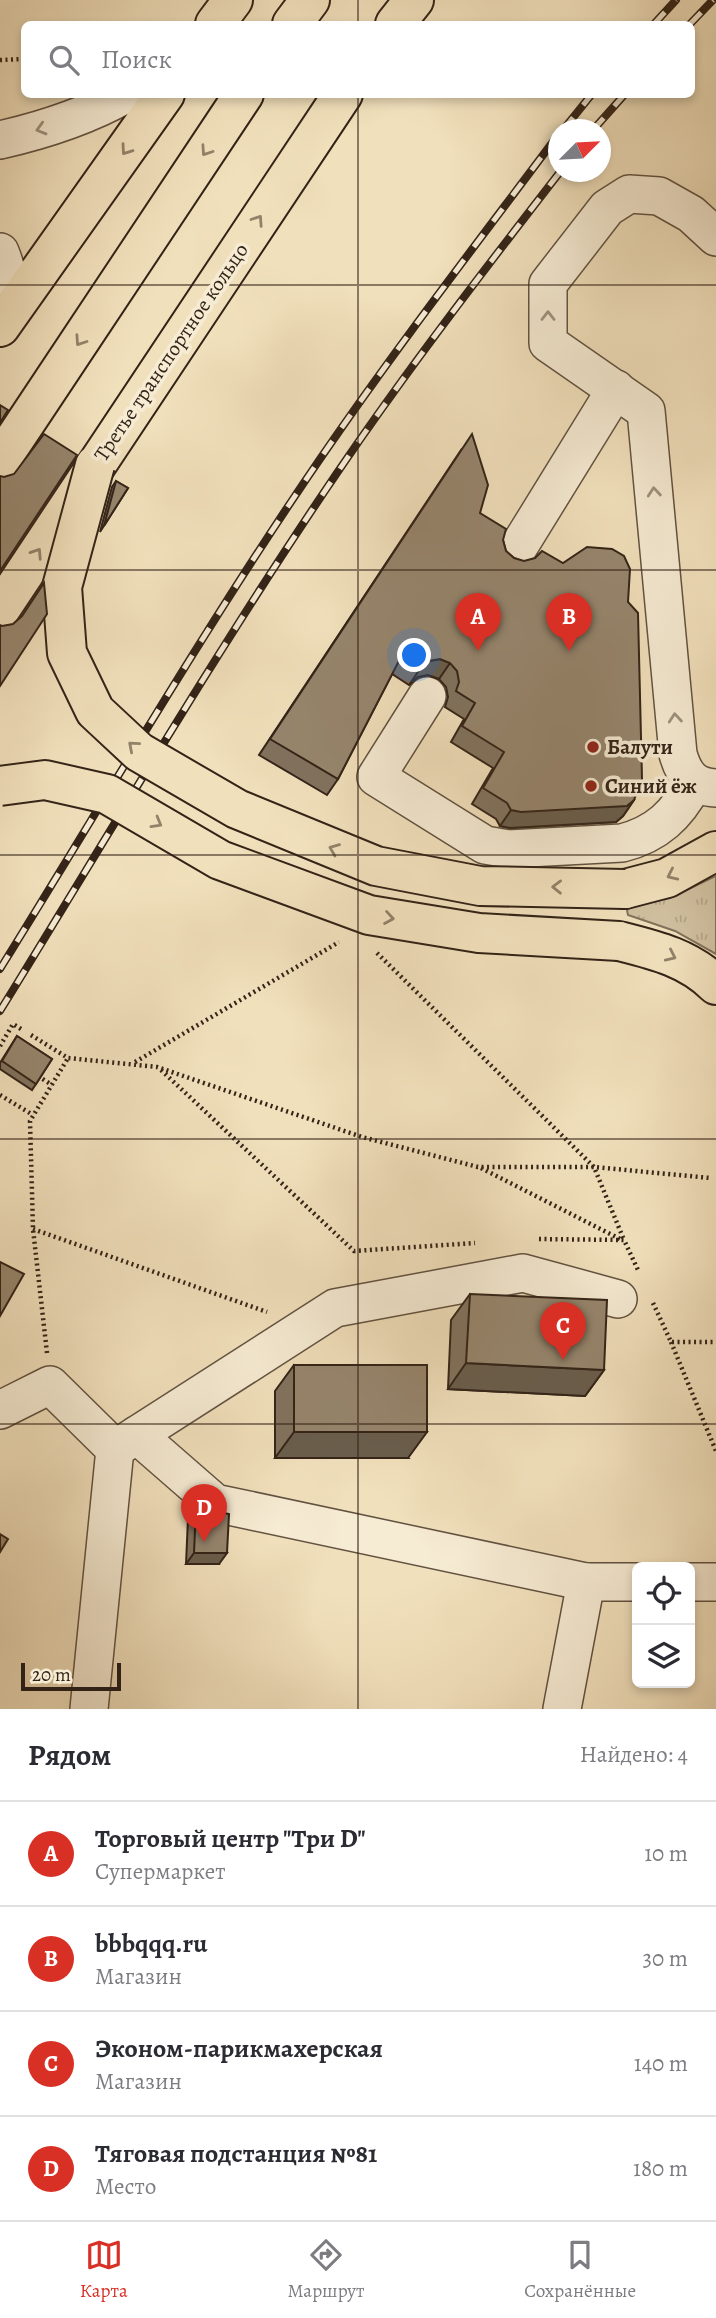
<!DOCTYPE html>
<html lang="ru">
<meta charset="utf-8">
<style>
:root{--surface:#fff;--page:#f2f2f3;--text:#2b2b33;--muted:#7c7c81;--line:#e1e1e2;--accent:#d93025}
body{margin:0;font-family:Alegreya,serif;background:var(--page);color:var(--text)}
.controls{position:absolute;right:21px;bottom:21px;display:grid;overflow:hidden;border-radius:10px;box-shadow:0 4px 10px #0003}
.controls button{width:63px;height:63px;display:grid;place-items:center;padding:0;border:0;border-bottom:2px solid var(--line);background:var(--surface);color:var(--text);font:35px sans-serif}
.compass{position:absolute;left:548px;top:119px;width:63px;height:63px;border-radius:50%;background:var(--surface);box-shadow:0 4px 10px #0003;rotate:66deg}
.scale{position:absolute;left:21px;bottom:18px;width:100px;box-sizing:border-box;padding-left:7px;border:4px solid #332317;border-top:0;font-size:19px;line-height:24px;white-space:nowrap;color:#332317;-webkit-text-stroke:5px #f6ebd3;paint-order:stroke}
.you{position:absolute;left:415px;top:656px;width:24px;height:24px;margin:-18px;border:5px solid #fff;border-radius:50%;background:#1a73e8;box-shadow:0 0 0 10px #1a73e833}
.badge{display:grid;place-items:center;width:46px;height:46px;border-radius:50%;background:var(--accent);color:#fff;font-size:23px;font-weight:700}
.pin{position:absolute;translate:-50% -58px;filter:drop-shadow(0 2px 4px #0008)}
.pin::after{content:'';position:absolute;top:37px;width:24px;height:21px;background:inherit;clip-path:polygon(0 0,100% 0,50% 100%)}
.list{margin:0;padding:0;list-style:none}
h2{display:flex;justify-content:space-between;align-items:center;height:91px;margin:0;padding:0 28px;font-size:30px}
h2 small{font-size:23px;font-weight:400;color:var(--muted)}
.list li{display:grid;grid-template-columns:46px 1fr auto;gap:21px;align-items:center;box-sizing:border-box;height:105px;padding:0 28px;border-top:2px solid var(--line)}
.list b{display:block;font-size:26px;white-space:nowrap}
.list p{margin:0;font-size:23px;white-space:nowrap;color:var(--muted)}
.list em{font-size:23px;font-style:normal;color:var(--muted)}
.icon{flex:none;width:38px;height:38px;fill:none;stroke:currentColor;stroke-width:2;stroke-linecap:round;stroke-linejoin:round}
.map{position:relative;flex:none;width:716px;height:1709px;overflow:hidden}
.search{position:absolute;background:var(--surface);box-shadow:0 4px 10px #0003;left:21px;right:21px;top:21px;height:77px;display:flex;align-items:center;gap:18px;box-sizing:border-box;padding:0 24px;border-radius:10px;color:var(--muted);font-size:26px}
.sheet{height:511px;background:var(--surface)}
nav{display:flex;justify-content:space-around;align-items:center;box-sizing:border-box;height:98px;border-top:2px solid var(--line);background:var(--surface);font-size:19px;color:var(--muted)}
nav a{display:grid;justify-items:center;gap:4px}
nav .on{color:var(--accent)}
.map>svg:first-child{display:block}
.grass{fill:url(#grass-tufts);stroke:#82725c;stroke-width:2}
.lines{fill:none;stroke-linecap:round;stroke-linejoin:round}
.minor-casing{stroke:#625240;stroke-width:40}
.major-casing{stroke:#332317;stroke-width:42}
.path{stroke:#332317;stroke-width:4.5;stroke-dasharray:2 3.5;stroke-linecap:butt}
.minor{stroke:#f6ebd3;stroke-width:37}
.major{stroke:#f1e0bc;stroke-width:38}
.rail-casing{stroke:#332317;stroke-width:8}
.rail{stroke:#f6ebd3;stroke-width:5;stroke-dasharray:16;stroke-linecap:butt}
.major-bridge-casing{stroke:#332317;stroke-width:42;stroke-linecap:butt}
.major-bridge{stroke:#f1e0bc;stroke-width:38}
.wall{fill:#81725e;stroke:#332317;stroke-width:2}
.shaded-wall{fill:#695d4c;stroke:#332317;stroke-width:2}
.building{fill:#96856d;stroke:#332317;stroke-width:2}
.oneway{stroke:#9e917e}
.oneway2{stroke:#92826a}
.grid{fill:none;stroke:#332317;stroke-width:2;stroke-opacity:0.55}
.poi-dot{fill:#8f2418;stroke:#f6ebd3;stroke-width:2.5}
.labels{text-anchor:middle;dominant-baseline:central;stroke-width:7;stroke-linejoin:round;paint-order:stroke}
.street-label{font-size:21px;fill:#332317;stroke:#f6ebd3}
.poi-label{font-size:21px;font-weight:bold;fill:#332317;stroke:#f6ebd3;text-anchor:start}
</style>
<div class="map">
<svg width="716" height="1709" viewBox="0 0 716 1709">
<defs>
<pattern id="grass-tufts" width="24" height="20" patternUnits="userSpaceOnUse" patternTransform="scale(1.75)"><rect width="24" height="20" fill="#d1c0a0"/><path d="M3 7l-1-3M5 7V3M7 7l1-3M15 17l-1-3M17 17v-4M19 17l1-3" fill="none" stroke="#b4a589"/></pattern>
</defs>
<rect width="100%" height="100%" fill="#f1e0bc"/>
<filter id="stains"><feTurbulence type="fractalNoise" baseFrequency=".00286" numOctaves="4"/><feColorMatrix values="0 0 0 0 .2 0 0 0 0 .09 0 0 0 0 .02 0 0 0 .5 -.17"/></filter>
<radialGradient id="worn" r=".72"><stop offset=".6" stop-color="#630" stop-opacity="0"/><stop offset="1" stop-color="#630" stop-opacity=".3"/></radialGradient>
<!-- grass -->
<polygon class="grass" points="716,876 716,954 675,931 628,915 627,910 636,904 670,898"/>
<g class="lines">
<!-- minor casing -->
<g class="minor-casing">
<g id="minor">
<path d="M0 140C44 130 87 116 126 94"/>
<path d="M716 237 691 214 659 196 629 194 607 208 548 284V343L646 411 678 754C684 775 693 787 716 788"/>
<path d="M0 252C11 278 10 295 0 321"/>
<polyline points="513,556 616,389"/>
<path d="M427 696 376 777 485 845 509 849 622 843C657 834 677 815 694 783"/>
<polyline points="0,1410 50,1385 115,1449 89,1709"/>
<polyline points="137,1435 215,1503 586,1582 637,1582"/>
<polyline points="115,1449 335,1308 523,1273 618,1299"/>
<polyline points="690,1582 716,1582"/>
<polyline points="562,1709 586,1582"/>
</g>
</g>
<!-- major casing -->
<g class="major-casing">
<g id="major">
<polyline points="215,24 233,0"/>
<polyline points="292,24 310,0"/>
<polyline points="395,24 414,0"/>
<polyline points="0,327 165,94"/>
<polyline points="0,461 244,94"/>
<polyline points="0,610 343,94"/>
<polyline points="625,889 667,878 716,851"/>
<path d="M619 941C655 950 689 958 716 985"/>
</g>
</g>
<!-- path -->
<g class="path">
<polyline points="0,60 24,59"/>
<polyline points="377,953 594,1167 624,1240"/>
<polyline points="31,1035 68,1058 157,1067 362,1137 478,1167 594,1167 710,1178"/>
<polyline points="0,1046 13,1024 21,1029"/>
<polyline points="135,1062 339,942"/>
<polyline points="161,1070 354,1251 475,1243"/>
<polyline points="38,1076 52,1085"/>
<polyline points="0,1095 33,1115"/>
<polyline points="481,1168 620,1239"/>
<polyline points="33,1229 267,1312"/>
<polyline points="539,1239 624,1240 638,1270"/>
<polyline points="653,1303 671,1342 716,1342"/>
<polyline points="671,1342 716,1451"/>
<polyline points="47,1353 33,1229 30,1121 68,1058"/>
</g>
<!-- minor -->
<use href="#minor" class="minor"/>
<!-- major -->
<use href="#major" class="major"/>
<!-- rail casing -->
<g class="rail-casing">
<g id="rail">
<polyline points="654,24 676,0"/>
<polyline points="690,24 713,0"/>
<polyline points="563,130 592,94"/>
<polyline points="593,130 625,94"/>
<path d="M0 969C106 798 207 624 320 459 396 348 478 242 558 135"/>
<path d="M0 1011C111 831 218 648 337 473 407 370 484 270 560 172"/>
</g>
</g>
<!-- rail -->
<use href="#rail" class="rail"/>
<!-- major-bridge casing -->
<g class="major-bridge-casing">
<g id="major-bridge">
<polyline points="95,465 62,587 67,653 95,711 139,752 237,809 376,866 480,886 625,889"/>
<polyline points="0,786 45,780 107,794 220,860 369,915 479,933 619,941"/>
</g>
</g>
<!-- major-bridge -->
<use href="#major-bridge" class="major-bridge"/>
</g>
<!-- wall -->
<g class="wall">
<polygon points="461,450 480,513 503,540 506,551 514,558 628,602 634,800 623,816 616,822 510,828 500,826 496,819 472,804 493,768 451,742 464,719 445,707 448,697 446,687 439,679 428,675 418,677 409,685 392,674 338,779 327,795 259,755"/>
<polygon points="116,481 128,488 100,532 112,487"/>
<polygon points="17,1036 52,1059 32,1090 0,1069 0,1063"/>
<polygon points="470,1294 604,1370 585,1396 448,1389 451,1320"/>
<polygon points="294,1365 408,1458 275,1458 275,1391"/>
<polygon points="196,1507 219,1564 186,1564 188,1518"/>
</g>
<!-- shaded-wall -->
<g class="shaded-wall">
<polygon points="440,659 450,663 439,679 428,675 418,677 409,685 420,669 429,661"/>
<polygon points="634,800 623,816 616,822 510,828 500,826 511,810"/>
<polygon points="466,1363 604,1370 585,1396 448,1389"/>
<polygon points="294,1432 427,1432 408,1458 275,1458"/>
<polygon points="194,1553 227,1553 219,1564 186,1564"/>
</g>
<!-- building -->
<g class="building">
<polygon points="0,405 8,410 0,423"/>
<polygon points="44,434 77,455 0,571 0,476 4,477 14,474"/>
<polygon points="472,434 488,485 480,513 506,529 503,540 506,551 514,558 524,561 535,558 542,551 563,563 587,547 612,549 624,556 630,569 628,602 638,613 642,779 634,800 627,806 521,812 511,810 507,803 483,788 504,752 462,726 475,703 456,691 459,682 457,671 450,663 440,659 429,661 420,669 401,657 338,779 270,739"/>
<polygon points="116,481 128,488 104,526"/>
<polygon points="44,583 47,614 0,686 0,625 2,626 13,624 22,616"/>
<polygon points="17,1036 52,1059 36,1084 2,1061"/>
<polygon points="0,1262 24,1274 0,1316"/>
<polygon points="470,1294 607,1300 604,1370 466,1363"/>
<rect x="294" y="1365" width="133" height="67"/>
<polygon points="196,1507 229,1514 227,1553 194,1553"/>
<polygon points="0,1534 8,1539 0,1552"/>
</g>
<!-- one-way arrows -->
<defs><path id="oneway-chevron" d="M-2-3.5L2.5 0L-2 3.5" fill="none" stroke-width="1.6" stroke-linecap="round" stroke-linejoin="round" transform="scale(1.75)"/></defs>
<g class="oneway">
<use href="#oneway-chevron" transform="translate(41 129) rotate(164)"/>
<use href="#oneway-chevron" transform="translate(548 316) rotate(-90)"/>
<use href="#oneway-chevron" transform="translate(654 492) rotate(-95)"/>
<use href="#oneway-chevron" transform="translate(675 718) rotate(-95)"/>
</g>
<g class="oneway2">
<use href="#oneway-chevron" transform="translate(126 150) rotate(125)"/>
<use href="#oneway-chevron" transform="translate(206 151) rotate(124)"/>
<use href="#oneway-chevron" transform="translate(258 220) rotate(-56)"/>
<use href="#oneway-chevron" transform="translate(80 341) rotate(124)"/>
<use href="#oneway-chevron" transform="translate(37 553) rotate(-57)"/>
<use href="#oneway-chevron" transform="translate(133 746) rotate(-139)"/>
<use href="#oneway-chevron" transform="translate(157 823) rotate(30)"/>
<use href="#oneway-chevron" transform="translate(334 849) rotate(-158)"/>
<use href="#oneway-chevron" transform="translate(672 875) rotate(155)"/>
<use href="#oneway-chevron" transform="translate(557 887) rotate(-179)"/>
<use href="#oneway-chevron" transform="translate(389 918) rotate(9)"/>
<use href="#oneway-chevron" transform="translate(671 956) rotate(25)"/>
</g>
<!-- grid -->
<path class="grid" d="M358 0V24M358 94V1709M0 285H716M0 570H716M0 855H716M0 1139H716M0 1424H716"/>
<!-- markers -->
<g class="poi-dot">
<circle cx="593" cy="747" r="7"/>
<circle cx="591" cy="786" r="7"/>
</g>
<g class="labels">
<!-- street labels -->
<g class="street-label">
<text transform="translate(171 352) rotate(-56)">Третье транспортное кольцо</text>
</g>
<!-- poi labels -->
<g class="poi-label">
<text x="607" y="747">Балути</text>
<text x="605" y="786">Синий ёж</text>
</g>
</g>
<rect width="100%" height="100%" filter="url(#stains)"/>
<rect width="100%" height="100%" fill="url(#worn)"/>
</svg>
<div class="controls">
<button><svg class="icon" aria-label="locate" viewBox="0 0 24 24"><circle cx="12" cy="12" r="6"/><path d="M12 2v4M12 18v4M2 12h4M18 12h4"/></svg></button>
<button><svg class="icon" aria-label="layers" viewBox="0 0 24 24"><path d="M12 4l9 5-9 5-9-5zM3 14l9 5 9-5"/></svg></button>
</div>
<svg class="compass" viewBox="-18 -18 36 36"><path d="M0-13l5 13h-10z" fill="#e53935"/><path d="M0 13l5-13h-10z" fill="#7c7c81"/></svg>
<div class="scale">20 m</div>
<div class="you"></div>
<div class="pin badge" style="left:478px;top:651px">A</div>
<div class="pin badge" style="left:569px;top:651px">B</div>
<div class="pin badge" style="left:563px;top:1360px">C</div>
<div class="pin badge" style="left:204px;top:1542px">D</div>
<div class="search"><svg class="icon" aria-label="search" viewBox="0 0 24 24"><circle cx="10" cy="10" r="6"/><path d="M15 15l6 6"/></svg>Поиск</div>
</div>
<section class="sheet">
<h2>Рядом<small>Найдено: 4</small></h2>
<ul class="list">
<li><span class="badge">A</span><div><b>Торговый центр &quot;Три D&quot;</b><p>Супермаркет</p></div><em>10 m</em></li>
<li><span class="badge">B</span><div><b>bbbqqq.ru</b><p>Магазин</p></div><em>30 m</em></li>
<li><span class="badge">C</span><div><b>Эконом-парикмахерская</b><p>Магазин</p></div><em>140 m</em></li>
<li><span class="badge">D</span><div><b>Тяговая подстанция №81</b><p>Место</p></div><em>180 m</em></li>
</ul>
</section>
<nav>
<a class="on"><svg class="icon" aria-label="map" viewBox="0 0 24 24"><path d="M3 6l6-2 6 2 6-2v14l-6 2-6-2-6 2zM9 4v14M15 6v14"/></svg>Карта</a>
<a><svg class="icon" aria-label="directions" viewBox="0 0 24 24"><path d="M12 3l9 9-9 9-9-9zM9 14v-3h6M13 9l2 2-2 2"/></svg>Маршрут</a>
<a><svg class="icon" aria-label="saved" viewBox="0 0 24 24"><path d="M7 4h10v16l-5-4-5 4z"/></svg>Сохранённые</a>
</nav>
